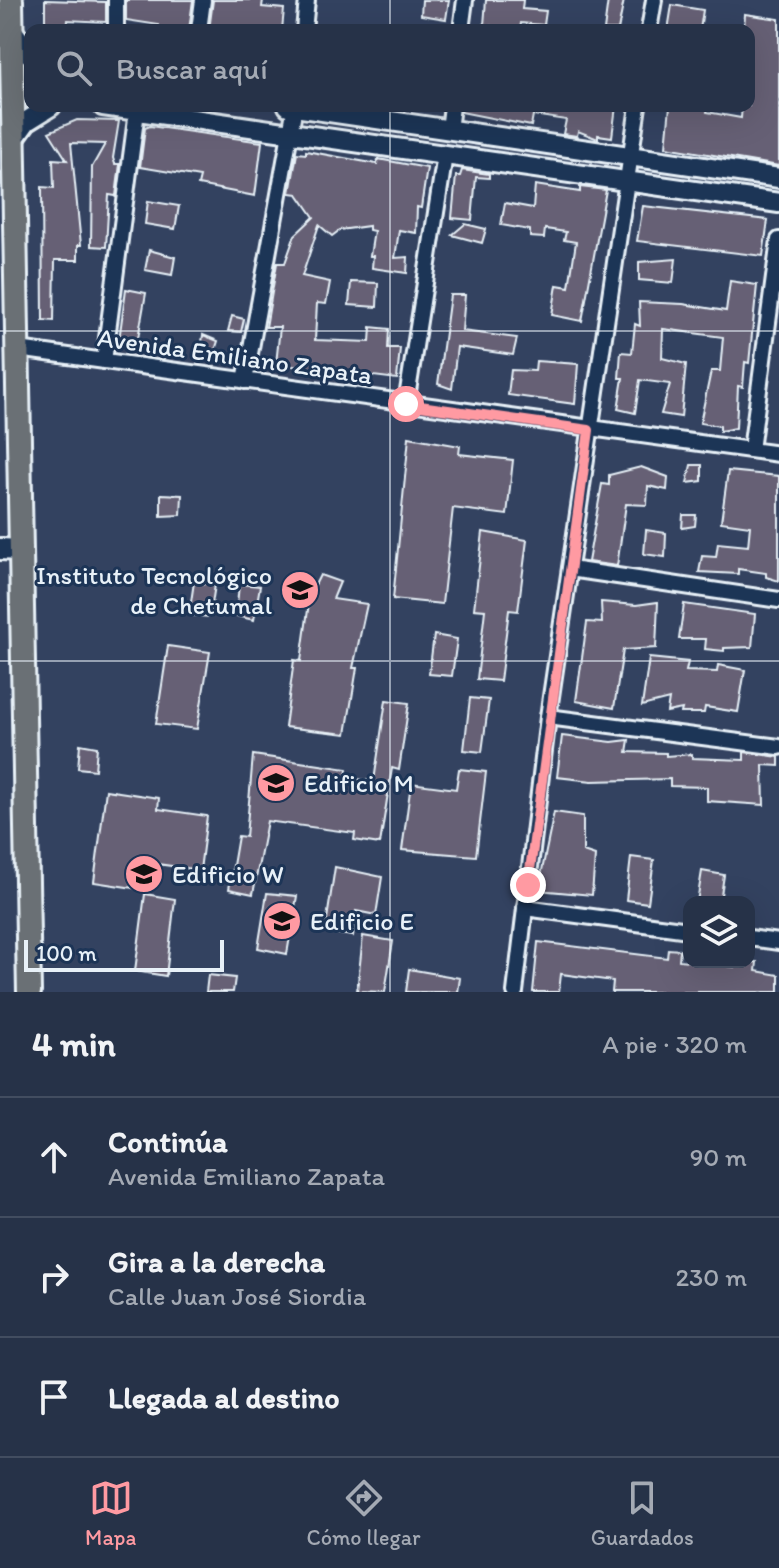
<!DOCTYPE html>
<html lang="es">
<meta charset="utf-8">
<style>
:root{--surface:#263248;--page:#2e3a4f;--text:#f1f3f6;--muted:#a4aab4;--line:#424d60;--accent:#ff9aa2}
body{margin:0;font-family:Itim,sans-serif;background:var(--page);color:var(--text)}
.controls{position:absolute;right:24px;bottom:24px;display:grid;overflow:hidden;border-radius:16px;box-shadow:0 8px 32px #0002}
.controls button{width:72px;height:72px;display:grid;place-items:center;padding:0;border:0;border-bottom:2px solid var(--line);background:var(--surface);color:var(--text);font:40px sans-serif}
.scale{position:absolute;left:24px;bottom:20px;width:200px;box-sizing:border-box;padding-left:8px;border:4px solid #e8f1f8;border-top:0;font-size:22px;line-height:28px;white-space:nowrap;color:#e8f1f8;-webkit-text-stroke:6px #1d3557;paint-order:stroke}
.stop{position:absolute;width:24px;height:24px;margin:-18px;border:6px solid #ff9aa2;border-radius:50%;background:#fff}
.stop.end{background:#ff9aa2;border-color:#fff;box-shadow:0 2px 8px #0008}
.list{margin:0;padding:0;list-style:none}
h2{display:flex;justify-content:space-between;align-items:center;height:104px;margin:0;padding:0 32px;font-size:34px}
h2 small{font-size:26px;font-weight:400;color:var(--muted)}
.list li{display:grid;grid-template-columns:52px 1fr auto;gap:24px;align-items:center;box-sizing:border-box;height:120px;padding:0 32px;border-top:2px solid var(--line)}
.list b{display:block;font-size:30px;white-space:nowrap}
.list p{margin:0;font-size:26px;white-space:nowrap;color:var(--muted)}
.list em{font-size:26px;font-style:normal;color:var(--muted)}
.icon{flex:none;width:44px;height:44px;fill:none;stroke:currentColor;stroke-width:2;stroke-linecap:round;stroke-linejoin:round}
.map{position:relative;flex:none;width:779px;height:992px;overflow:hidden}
.search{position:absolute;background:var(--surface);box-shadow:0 8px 32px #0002;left:24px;right:24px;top:24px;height:88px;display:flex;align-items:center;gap:20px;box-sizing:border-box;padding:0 28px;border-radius:16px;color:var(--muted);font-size:30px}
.sheet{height:464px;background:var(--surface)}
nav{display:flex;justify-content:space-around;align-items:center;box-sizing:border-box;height:112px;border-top:2px solid var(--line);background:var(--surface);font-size:22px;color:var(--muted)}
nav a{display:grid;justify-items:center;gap:4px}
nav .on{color:var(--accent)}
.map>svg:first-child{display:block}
.building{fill:#666174;stroke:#e8f1f8;stroke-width:2}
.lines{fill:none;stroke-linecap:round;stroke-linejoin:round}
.minor-casing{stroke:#e8f1f8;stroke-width:20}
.tertiary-casing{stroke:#e8f1f8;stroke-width:24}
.secondary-casing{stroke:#e8f1f8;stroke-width:26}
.primary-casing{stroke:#e8f1f8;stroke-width:28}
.minor{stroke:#1d3557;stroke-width:14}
.tertiary{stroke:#1d3557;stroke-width:18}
.secondary{stroke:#1d3557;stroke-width:20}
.primary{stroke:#6a7074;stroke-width:22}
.route{stroke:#ff9aa2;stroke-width:10}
.grid{fill:none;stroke:#e8f1f8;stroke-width:2;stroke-opacity:0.55}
.labels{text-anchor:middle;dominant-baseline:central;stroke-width:6;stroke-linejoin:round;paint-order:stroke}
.street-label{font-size:26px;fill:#e8f1f8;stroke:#1d3557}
.poi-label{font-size:26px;fill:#e8f1f8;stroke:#1d3557;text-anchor:start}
</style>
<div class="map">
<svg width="779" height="992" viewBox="0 0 779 992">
<rect width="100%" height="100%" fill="#334260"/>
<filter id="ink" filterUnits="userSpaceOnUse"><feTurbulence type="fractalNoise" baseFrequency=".0125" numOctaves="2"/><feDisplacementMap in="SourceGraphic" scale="16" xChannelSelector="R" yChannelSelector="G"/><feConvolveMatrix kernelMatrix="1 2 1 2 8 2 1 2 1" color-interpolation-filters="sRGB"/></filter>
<g filter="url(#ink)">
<!-- building -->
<g class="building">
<polygon points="45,0 106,2 106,22 68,20 67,30 45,30"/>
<polygon points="126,0 193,0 189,30 159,30 159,25 126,20"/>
<polygon points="213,0 263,0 262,7 284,9 282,30 209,30"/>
<polygon points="422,0 449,0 446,19 421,15"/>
<polygon points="486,0 523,0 522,9 546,11 544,25 521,23 520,29 484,25"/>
<polygon points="608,0 624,0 618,30 604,30"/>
<polygon points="672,5 703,10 700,30 668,30"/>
<polygon points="745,14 779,19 779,166 666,147 670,106 708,106 707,112 741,118 742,106 749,106 749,30 744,30"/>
<polygon points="462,106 616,106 612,137 598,135 598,139 578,131 577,136 563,134 566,120 533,115 531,126 461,112"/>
<polygon points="77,120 119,121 113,158 115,164 120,164 116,196 109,195 106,247 91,246 92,167 105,144 71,143 81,245 78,245 78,260 55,260 54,321 43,320 42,187 54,188 53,159 67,160 49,132"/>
<polygon points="150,126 262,142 255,196 198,185 200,177 140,167 145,128"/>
<polygon points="306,151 377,164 378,159 427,168 421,208 417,207 416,233 399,230 395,258 408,257 407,273 372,268 373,256 370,256 374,231 369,230 369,226 340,230 332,236 319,225 302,276 330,282 326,304 317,303 315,340 370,342 371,327 389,329 388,348 400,348 397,379 276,364 280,327 266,327 277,263 285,263 295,235 314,217 298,194 290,193 297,153 306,154"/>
<polygon points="462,170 489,174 489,178 476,177 472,220 452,218 456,176 460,176"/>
<polygon points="535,185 580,192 580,187 606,190 582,321 552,315 557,285 569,287 576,242 564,240 566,232 545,229 544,238 530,237 530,230 501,225 505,203 533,208"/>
<polygon points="148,201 179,206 175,229 145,224"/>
<polygon points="643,206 768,220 763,256 637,241"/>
<polygon points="465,224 486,229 482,243 452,235"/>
<polygon points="149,250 175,257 172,275 145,270"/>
<polygon points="676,259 673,283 639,280 639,262"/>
<polygon points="730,281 757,285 749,363 745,362 743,387 738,386 736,428 720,431 720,426 700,423 711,371 720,371 723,337 663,329 662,358 686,364 681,417 661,414 670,384 640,380 635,413 618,409 623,378 619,378 621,352 632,353 635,324 640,326 639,302 683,304 726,311"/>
<polygon points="351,282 378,283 377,307 349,305"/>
<polygon points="126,289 146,293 137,344 119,340"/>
<polygon points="450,295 465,295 462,331 517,338 513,355 457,347 452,389 438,384"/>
<polygon points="232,316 244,319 241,332 228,331"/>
<polygon points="203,335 218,341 214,353 201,350"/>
<polygon points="536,361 578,364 575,404 508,395 511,370 535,371"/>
<polygon points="409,437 460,446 459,454 513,460 507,515 453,508 442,604 393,599"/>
<polygon points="691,465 702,465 702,481 687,483"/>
<polygon points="641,467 668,477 667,490 648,486 647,505 626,504 617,566 588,562 602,484 609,485 609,475"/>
<polygon points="728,471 779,476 779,581 766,577 766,573 738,569 738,574 699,572 702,556 716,557 718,543 748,546 750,526 721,522"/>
<polygon points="161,494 182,495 181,515 161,516"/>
<polygon points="683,515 696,515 695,526 682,528"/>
<polygon points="646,530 666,533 665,557 644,554"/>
<polygon points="483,532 527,540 518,611 509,610 500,681 477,679 485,610 474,609"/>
<polygon points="320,575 340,582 333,599 367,604 353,668 357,668 346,734 285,727 294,660 301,661 310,595"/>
<polygon points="194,582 215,585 210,617 189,615"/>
<polygon points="239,584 260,586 254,620 236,616"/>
<polygon points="601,602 636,605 658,602 656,648 623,650 614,708 576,701 587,622 602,623"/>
<polygon points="684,604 755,614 752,647 724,648 724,651 705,649 706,639 679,639"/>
<polygon points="434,635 457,639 452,676 429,674"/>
<polygon points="168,646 210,652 197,729 156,724"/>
<polygon points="649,658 688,662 686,671 717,672 718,665 745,670 738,712 705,707 704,713 681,713 682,709 667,712 669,699 642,706"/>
<polygon points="470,698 489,700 482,752 464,750"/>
<polygon points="386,700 409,703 399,770 392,768 380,844 354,840 355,833 267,821 253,894 229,889 238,836 246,837 253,755 347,769 346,778 374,781"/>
<polygon points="562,736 612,742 629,740 627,752 666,753 666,756 692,754 692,758 744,760 744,752 779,757 779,766 763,765 764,805 707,801 707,787 670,786 670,779 592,781 557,777"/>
<polygon points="80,744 97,747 95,770 78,768"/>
<polygon points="459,769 486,772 476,856 402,850 411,783 456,789"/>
<polygon points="106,790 159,798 158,809 207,816 200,870 150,863 147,890 94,882"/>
<polygon points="554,812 583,816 583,852 595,856 592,895 538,890"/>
<polygon points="631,857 654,860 648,903 626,900"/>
<polygon points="335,867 382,877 376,915 356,911 353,936 325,932"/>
<polygon points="702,871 724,875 720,902 697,902"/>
<polygon points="267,893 297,896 287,954 258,948"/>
<polygon points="145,894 175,899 166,976 135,971"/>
<polygon points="363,936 393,941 385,992 357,991"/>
<polygon points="538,942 667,958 668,949 680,950 679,960 735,967 735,963 757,962 756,971 779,975 779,992 612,992 613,981 561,974 559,992 533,992"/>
<polygon points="409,969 460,978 458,992 406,992"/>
<polygon points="208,975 235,978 233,992 206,992"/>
</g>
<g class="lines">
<!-- minor casing -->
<g class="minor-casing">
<g id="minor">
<polyline points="116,0 116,30"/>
<polyline points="199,30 203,0"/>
<polyline points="304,30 307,0"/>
<polyline points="461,30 465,0"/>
<polyline points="649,30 654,0"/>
<polyline points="449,130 452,106"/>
<polyline points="18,349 779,454"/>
<polyline points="104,361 137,111"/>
<polyline points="245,381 295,106"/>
<polyline points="406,404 445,155"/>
<polyline points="751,450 779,240"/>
<polyline points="570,569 779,600"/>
<polyline points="548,717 779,747"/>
<polyline points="525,908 689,930"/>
<polyline points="749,938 779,942"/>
<polyline points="515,992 548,717 638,106"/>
</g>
</g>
<!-- tertiary casing -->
<g class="tertiary-casing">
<g id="tertiary">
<polyline points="12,29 30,55"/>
<polyline points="103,106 779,203"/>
<polyline points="288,106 779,178"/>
<polyline points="14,139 27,121 51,106"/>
</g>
</g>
<!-- secondary casing -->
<g class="secondary-casing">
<polyline id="secondary" points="0,549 21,550"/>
</g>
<!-- primary casing -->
<g class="primary-casing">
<polyline id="primary" points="11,0 29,992"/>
</g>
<!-- minor -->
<use href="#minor" class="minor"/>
<!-- tertiary -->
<use href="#tertiary" class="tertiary"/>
<!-- secondary -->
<use href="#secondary" class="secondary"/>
<!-- primary -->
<use href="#primary" class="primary"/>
</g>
</g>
<g class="lines" filter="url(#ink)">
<!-- route -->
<polyline class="route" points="406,404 589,430 528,885"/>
</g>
<!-- grid -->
<path class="grid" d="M390 0V30M390 106V992M0 331H779M0 661H779"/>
<!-- icons -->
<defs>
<g id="university-disc" transform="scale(2)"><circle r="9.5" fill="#ff9aa2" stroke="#1d3557"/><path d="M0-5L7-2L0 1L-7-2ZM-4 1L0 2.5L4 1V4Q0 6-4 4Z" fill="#111"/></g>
</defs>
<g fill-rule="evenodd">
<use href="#university-disc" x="300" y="590"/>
<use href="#university-disc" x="276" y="783"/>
<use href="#university-disc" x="144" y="874"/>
<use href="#university-disc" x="282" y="921"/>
</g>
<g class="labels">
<!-- street labels -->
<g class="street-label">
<text transform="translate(235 356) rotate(8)">Avenida Emiliano Zapata</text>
</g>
<!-- poi labels -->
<g class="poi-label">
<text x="272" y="575" text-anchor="end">Instituto Tecnológico<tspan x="272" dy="30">de Chetumal</tspan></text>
<text x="304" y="783">Edificio M</text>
<text x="172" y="874">Edificio W</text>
<text x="310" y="921">Edificio E</text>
</g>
</g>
</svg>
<div class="controls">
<button><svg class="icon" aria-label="layers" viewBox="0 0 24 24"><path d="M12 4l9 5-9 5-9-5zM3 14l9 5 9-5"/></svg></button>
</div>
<div class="scale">100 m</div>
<div class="stop" style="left:406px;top:404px"></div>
<div class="stop end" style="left:528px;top:885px"></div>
<div class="search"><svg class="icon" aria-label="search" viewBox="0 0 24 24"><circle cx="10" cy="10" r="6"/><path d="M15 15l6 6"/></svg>Buscar aquí</div>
</div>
<section class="sheet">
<h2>4 min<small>A pie · 320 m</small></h2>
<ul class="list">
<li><svg class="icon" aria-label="ahead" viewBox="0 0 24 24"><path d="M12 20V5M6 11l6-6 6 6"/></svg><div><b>Continúa</b><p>Avenida Emiliano Zapata</p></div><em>90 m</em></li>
<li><svg class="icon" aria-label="right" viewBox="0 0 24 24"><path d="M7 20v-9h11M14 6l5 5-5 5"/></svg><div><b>Gira a la derecha</b><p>Calle Juan José Siordia</p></div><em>230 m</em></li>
<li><svg class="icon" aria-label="arrive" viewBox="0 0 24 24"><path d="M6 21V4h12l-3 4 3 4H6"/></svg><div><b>Llegada al destino</b></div></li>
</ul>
</section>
<nav>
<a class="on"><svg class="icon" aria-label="map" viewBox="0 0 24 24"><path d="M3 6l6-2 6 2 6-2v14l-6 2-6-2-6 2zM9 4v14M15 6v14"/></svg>Mapa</a>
<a><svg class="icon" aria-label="directions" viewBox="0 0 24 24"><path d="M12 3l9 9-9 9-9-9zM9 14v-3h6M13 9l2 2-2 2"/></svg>Cómo llegar</a>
<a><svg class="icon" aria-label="saved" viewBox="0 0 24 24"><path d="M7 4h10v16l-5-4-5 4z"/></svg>Guardados</a>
</nav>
